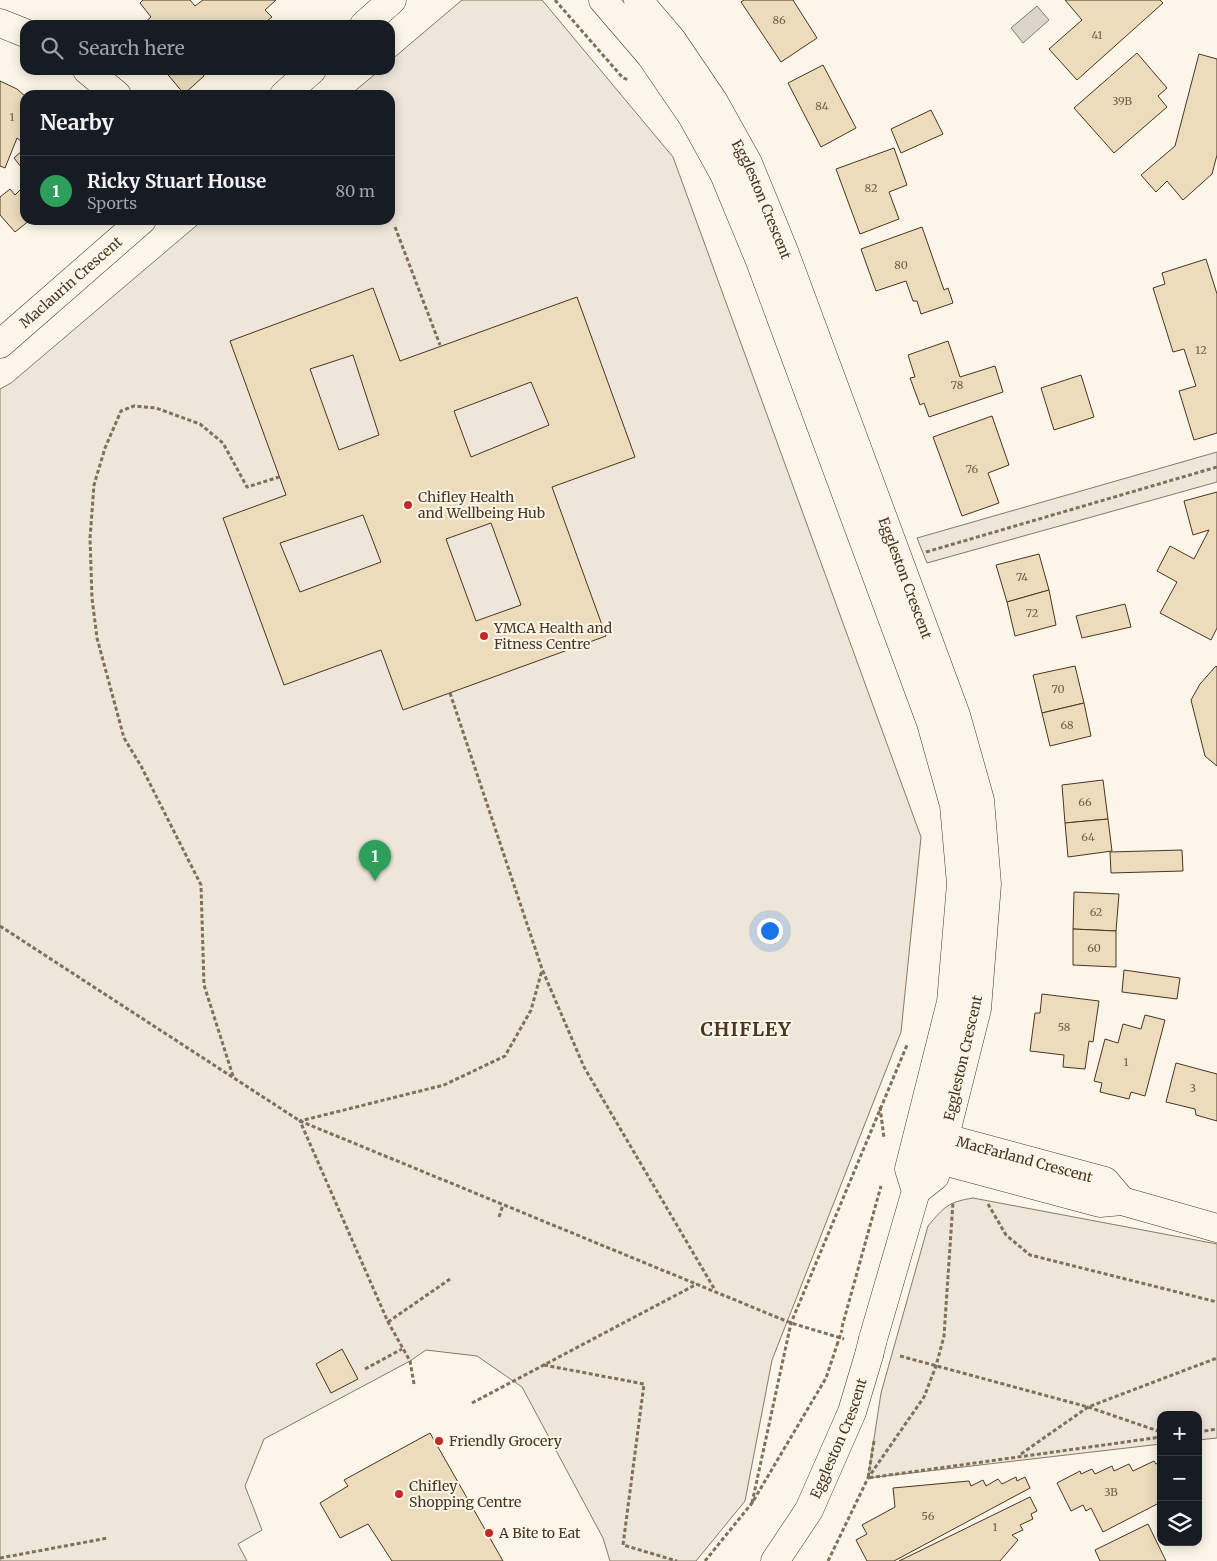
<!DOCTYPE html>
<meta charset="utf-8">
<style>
:root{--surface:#171b24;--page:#20242c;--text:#f1f3f6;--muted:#9ea1a6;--line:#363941;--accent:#c62828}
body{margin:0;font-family:Merriweather,serif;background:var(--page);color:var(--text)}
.controls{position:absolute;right:15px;bottom:15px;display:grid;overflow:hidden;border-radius:10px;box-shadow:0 2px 12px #0003}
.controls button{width:45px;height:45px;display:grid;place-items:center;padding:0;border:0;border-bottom:1px solid var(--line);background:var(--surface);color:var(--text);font:25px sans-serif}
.you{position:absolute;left:769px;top:930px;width:18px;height:18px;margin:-12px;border:4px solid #fff;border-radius:50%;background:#1a73e8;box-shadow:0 0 0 8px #1a73e833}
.badge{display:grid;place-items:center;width:32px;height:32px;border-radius:50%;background:var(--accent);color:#fff;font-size:16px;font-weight:700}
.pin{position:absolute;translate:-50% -41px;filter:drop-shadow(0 1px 2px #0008)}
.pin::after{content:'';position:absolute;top:26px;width:18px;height:15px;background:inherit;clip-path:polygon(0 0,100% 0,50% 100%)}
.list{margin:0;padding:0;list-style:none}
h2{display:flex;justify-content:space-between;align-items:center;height:65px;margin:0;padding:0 20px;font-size:21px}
h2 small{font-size:16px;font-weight:400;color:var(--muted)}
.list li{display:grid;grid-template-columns:32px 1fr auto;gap:15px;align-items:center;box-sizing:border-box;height:70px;padding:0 20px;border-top:1px solid var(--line)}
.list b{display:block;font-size:19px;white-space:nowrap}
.list p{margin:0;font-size:16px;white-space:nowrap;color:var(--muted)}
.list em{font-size:16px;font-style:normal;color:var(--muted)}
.icon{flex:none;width:28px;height:28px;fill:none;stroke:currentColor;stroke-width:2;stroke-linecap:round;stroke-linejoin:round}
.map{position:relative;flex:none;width:1217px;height:1561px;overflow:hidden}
.search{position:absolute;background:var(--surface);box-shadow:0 2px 12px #0003;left:20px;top:20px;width:375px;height:55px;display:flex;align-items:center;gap:12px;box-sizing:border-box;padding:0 18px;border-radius:15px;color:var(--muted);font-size:19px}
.panel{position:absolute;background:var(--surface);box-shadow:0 2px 12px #0003;left:20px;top:90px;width:375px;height:135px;border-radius:15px}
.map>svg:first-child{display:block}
.green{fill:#ede6d9;stroke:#887966}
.water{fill:#dcd4c6;stroke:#887966}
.building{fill:#ecdcbc;stroke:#4a3520;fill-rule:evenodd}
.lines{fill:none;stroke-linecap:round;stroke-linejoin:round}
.street-casing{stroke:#4a3520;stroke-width:29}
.secondary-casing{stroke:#4a3520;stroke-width:29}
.path{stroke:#7f6f5c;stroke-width:3;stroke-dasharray:4 2.5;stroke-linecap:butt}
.street{stroke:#fbf6e9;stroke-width:28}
.secondary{stroke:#fbf6e9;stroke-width:28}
.secondary-bridge-casing{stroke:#4a3520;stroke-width:29;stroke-linecap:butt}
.path-bridge{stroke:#7f6f5c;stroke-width:3;stroke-dasharray:4 2.5;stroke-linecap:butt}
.secondary-bridge{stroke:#fbf6e9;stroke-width:28}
.poi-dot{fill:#c62828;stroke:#fbf6e9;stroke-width:2}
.labels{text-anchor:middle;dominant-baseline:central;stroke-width:4;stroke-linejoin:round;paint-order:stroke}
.number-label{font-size:11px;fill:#725f47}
.street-label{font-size:14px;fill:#4a3520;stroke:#fbf6e9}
.poi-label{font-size:14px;fill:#4a3520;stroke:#fbf6e9;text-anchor:start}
.district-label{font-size:19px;font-weight:bold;letter-spacing:1px;fill:#4a3520;stroke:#fbf6e9}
</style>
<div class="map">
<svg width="1217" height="1561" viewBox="0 0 1217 1561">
<rect width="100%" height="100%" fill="#fbf6e9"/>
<!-- green -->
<g class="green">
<polygon points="462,0 542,0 673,157 921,837 901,1032 772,1360 745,1501 696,1561 610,1561 603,1538 522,1387 477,1356 426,1350 410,1361 264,1439 245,1486 262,1530 238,1544 247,1561 0,1561 0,389 11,383 203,220 390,220 390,95 350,95 380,70 390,70 390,61"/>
<polygon points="1217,452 1217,482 927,563 917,538"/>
<path d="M973 1198 1217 1244V1438L1198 1440V1415H1161V1444L868 1478 881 1393 928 1226C944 1207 948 1202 973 1198Z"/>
</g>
<!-- water -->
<polygon class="water" points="1037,6 1049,20 1023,43 1011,28"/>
<!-- building -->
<g class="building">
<polygon points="143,0 190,0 195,6 203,0 276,0 265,10 272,17 262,25 142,25 151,17 140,3"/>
<polygon points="744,0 793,0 817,38 781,62 741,2"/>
<polygon points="1065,0 1160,0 1163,3 1077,80 1049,49 1082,20"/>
<polygon points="1137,53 1167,88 1158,96 1167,107 1114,153 1074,108"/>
<polygon points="1199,54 1217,59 1217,155 1212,174 1183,200 1167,181 1156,192 1141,175 1175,146"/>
<polygon points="823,65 856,128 821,147 788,83"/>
<polygon points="164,70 203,70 201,72 204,76 184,94"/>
<polygon points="0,81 17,89 25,96 25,139 22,142 17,138 5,168 0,166"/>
<polygon points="931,110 943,134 901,153 891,129"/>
<polygon points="25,148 25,172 14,158"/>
<polygon points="894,148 907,185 889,192 899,219 860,234 836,169"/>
<polygon points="25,185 25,220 30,220 15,232 0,215 0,197 10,189 15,195"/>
<polygon points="922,227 944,290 948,288 953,303 921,314 917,301 913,301 906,281 876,291 861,249"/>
<polygon points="1206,259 1217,294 1217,433 1194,440 1179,391 1196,386 1184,349 1173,352 1153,288 1165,284 1162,273"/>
<path d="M373 288 400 361 577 297 635 457 552 487 606 636 403 710 381 650 284 685 223 518 286 495 230 341ZM353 355 379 435 339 450 310 369ZM531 382 549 425 471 457 454 411ZM363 515 381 562 300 592 280 543ZM491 523 521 605 476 621 446 539Z"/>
<polygon points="948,341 960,377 995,366 1003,392 929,417 924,403 920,405 910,378 915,377 908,355"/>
<polygon points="1081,375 1094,417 1054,430 1041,388"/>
<polygon points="992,416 1009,465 988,473 999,503 962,516 933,437"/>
<polygon points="1217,492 1217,628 1211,640 1160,613 1177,582 1157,571 1170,546 1194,559 1209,530 1193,535 1184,501"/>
<polygon points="1039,554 1049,590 1007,602 996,565"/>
<polygon points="1049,590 1056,625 1015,636 1007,602"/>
<polygon points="1125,604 1131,627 1082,638 1076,616"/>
<polygon points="1075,666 1084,703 1042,713 1033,675"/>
<polygon points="1216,666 1217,667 1217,766 1205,756 1191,700 1200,684"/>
<polygon points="1084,703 1091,736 1050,746 1042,713"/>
<polygon points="1103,780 1108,819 1065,823 1062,785"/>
<polygon points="1108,819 1112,851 1068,857 1065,823"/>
<polygon points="1182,850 1183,871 1111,873 1110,852"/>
<polygon points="1074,892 1119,894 1116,931 1073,929"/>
<polygon points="1073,929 1116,931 1116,967 1073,965"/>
<polygon points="1124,970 1180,978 1177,999 1122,992"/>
<polygon points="1042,994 1099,1001 1093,1042 1089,1041 1085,1069 1063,1067 1064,1055 1030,1051 1035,1013 1040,1013"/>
<polygon points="1145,1015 1165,1020 1145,1096 1131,1092 1129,1099 1100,1092 1102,1083 1094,1081 1105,1039 1118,1043 1123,1024 1141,1029"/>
<polygon points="1176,1063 1217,1074 1217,1121 1196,1115 1195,1109 1166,1102"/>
<polygon points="342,1349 358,1379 331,1393 316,1364"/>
<polygon points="430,1433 503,1561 392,1561 368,1524 340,1538 320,1503 348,1486 344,1480"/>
<polygon points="1154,1461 1156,1464 1161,1462 1161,1502 1103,1532 1091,1508 1086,1511 1083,1505 1071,1511 1057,1483 1080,1471 1081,1474 1092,1469 1095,1474 1112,1466 1114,1471 1129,1464 1133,1471"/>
<polygon points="1016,1477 1017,1481 1025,1477 1030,1488 894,1561 867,1561 856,1540 867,1534 862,1525 895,1507 893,1488 969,1481 971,1486 983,1480 986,1486 998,1479 1002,1484"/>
<polygon points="1030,1497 1037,1511 1031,1514 1033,1519 1020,1525 1023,1530 1012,1535 1018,1540 1000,1561 899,1561"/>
<polygon points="1148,1524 1166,1561 1100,1561 1095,1550"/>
</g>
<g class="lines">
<!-- street casing -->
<g class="street-casing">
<g id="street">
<polyline points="0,23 25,33"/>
<polyline points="364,25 392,0"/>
<polyline points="87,70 117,95"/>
<polyline points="284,95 312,70"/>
<path id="s1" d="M0 344 142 220"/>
</g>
</g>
<!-- secondary casing -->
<g class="secondary-casing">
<g id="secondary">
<polyline points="603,0 651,56 692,116 724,174 760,261 931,723 954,805 961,884 951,1002 909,1169 916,1191 873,1339"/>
<path id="s2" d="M638 0 672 40 714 102 748 163 784 251 956 715 980 800 987 884 977 1009 935 1176 916 1191"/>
<path id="s3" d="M927 1133 1105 1181 1122 1201"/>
<polyline points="921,1155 1100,1203 1122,1201 1217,1228"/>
<path id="s4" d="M775 1561 809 1510 852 1412 869 1355"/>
</g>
</g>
<!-- path -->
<g class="path">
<polyline points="555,0 623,78 629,80"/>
<polyline points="395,227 440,345"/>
<polyline points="926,552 1217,467"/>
<polyline points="450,693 542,969 584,1067 715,1290"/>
<polyline points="0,926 300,1121 791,1323 844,1339"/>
<polyline points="233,1076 204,985 201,885 141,766 124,738 97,638 92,598 90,538 94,485 105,448 121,411 134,406 156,408 200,424 223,443 247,487 279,477"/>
<polyline points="880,1107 884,1138"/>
<polyline points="988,1204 1006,1235 1030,1255 1217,1302"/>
<polyline points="499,1217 503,1205"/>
<polyline points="388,1322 450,1279"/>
<polyline points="842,1327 881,1186"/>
<polyline points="900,1356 1088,1407 1161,1432"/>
<polyline points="544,1365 644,1384 623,1545 677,1561"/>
<polyline points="365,1369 402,1349"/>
<polyline points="414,1384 410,1361 388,1322 300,1121 444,1085 505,1056 531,1010 542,970"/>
<polyline points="472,1403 697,1284"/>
<polyline points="1198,1432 1217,1429"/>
<polyline points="874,1441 868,1478 1161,1437"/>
<polyline points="1021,1454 1088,1407 1217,1358"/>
<polyline points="752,1503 791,1323 907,1045"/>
<polyline points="0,1558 108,1538"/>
<polyline points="705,1561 752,1503 826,1378 837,1345"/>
<polyline points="828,1561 868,1478 924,1397 936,1366 944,1336 953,1202"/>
</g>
<!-- street -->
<use href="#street" class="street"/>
<!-- secondary -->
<use href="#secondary" class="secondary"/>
<!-- secondary-bridge casing -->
<g class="secondary-bridge-casing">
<polyline id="secondary-bridge" points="869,1355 873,1339"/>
</g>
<!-- path-bridge -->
<polyline class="path-bridge" points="837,1345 842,1330"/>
<!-- secondary-bridge -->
<use href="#secondary-bridge" class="secondary-bridge"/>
</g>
<!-- markers -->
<g class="poi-dot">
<circle cx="408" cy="505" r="5"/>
<circle cx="484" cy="636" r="5"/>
<circle cx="439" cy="1441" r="5"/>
<circle cx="399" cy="1494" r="5"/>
<circle cx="489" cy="1533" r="5"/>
</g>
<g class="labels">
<!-- number labels -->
<g class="number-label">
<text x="779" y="20">86</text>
<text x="1097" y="35">41</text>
<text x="1122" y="101">39B</text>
<text x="822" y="106">84</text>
<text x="12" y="117">1</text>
<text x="871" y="188">82</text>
<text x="901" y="265">80</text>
<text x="1201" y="350">12</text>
<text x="957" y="385">78</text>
<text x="972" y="469">76</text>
<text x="1022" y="577">74</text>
<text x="1032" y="613">72</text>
<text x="1058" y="689">70</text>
<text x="1067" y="725">68</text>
<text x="1085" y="802">66</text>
<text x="1088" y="837">64</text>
<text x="1096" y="912">62</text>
<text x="1094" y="948">60</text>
<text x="1064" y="1027">58</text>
<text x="1126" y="1062">1</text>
<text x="1193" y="1088">3</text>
<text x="1111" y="1492">3B</text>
<text x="928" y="1516">56</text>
<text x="995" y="1527">1</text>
</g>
<!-- street labels -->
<g class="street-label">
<text stroke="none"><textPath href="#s2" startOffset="236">Eggleston Crescent</textPath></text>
<text stroke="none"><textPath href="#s1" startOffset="94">Maclaurin Crescent</textPath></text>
<text stroke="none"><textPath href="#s2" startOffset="641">Eggleston Crescent</textPath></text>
<text transform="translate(963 1058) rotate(-77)">Eggleston Crescent</text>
<text stroke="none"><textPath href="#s3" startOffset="101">MacFarland Crescent</textPath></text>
<text stroke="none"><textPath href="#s4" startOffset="139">Eggleston Crescent</textPath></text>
</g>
<!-- poi labels -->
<g class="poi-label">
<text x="418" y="497">Chifley Health<tspan x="418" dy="16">and Wellbeing Hub</tspan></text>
<text x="494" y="628">YMCA Health and<tspan x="494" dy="16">Fitness Centre</tspan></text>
<text x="449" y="1441">Friendly Grocery</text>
<text x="409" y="1486">Chifley<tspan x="409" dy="16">Shopping Centre</tspan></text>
<text x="499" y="1533">A Bite to Eat</text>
</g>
<!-- district labels -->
<g class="district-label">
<text x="746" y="1029">CHIFLEY</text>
</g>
</g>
</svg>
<div class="controls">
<button>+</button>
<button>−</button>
<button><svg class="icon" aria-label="layers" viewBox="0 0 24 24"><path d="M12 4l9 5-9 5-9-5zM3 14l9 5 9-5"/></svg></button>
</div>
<div class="you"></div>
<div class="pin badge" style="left:375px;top:881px;background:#2e9e5b">1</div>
<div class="search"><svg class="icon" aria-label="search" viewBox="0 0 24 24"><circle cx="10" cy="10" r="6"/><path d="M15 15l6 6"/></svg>Search here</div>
<section class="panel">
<h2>Nearby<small></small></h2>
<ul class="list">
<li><span class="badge" style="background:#2e9e5b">1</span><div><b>Ricky Stuart House</b><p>Sports</p></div><em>80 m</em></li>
</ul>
</section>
</div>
